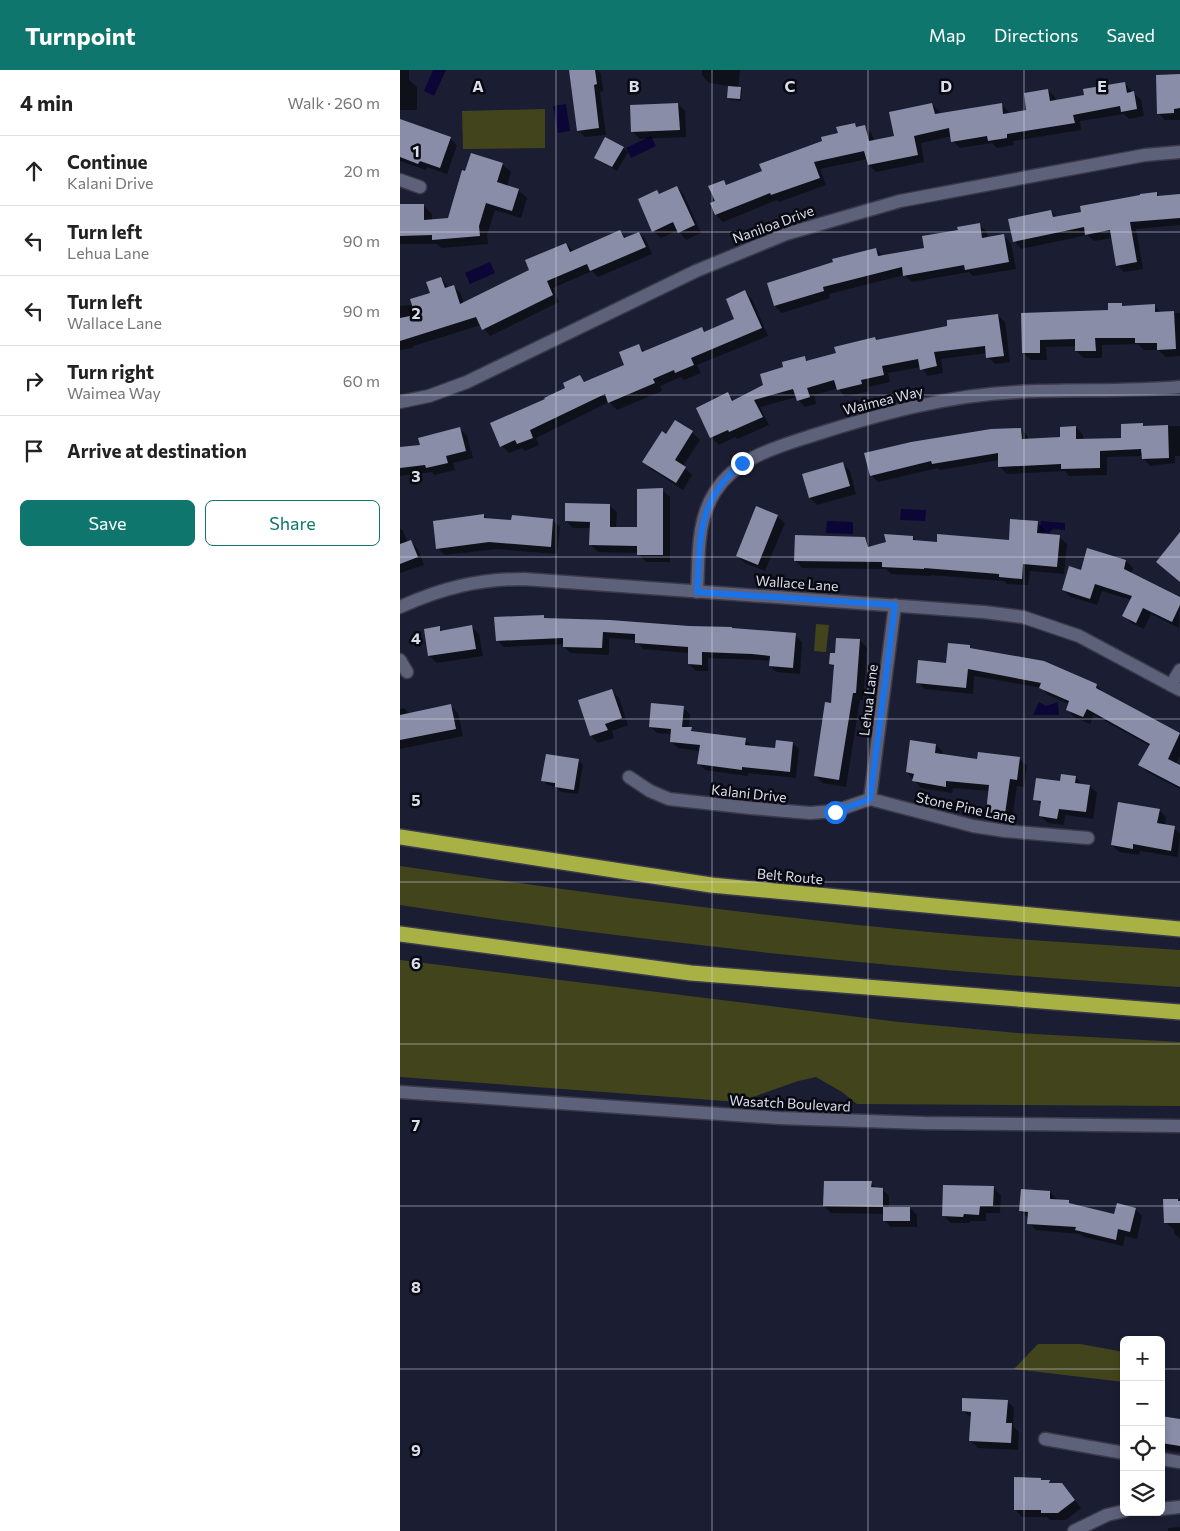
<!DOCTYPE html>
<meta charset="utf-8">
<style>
:root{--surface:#fff;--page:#f2f2f2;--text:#222;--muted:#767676;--line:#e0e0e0;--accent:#0f766e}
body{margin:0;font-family:Commissioner,sans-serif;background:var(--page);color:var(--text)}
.controls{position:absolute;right:15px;bottom:15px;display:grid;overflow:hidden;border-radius:8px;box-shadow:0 2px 8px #0003}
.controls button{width:45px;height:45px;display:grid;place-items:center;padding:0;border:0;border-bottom:1px solid var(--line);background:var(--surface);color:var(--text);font:25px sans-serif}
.stop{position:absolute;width:15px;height:15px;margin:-11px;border:4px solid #1a73e8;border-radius:50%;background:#fff}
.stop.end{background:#1a73e8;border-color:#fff;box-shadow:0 1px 5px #0008}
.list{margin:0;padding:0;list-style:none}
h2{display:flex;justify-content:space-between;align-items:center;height:65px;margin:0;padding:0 20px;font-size:21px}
h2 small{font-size:16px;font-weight:400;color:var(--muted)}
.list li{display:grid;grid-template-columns:32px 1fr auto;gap:15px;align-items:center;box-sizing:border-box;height:70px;padding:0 20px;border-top:1px solid var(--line)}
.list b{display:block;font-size:19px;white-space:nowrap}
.list p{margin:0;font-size:16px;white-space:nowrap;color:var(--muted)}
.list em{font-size:16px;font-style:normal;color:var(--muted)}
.actions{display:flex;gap:10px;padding:15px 20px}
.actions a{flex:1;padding:11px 0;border:1px solid var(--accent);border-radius:8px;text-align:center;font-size:18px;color:var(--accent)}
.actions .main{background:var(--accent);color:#fff}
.icon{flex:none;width:28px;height:28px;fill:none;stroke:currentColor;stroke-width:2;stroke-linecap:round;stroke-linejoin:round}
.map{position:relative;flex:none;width:780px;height:1461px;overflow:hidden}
header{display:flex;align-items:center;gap:30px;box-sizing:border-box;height:70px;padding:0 25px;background:var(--accent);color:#fff}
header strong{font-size:24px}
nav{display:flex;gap:28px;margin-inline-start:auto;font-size:18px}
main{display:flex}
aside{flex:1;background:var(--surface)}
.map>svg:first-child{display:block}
.green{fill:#42451b}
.water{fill:#0c0636}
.shadow{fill:#0007}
.building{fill:#898da7}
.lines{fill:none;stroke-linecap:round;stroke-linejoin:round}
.street-casing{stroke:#3a3a4b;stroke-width:15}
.secondary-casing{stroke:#3a3a4b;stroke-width:15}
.highway-casing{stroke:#3a3a4b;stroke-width:18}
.street{stroke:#5e617a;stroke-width:12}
.secondary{stroke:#5e617a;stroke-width:12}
.highway{stroke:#a8b144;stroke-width:15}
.route{stroke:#1a73e8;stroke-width:6}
.grid{fill:none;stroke:#dbddeb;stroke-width:1;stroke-opacity:0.55}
.labels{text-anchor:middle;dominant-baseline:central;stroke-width:5;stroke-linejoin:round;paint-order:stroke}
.street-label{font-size:14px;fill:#dbddeb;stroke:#080911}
.grid-label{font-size:16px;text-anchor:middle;font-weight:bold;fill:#dbddeb;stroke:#080911;stroke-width:5;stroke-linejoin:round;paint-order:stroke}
</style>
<header>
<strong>Turnpoint</strong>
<nav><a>Map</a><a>Directions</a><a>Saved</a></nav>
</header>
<main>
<aside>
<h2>4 min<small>Walk · 260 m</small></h2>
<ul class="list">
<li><svg class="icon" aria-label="ahead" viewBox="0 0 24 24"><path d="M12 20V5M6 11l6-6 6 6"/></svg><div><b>Continue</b><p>Kalani Drive</p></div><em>20 m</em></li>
<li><svg class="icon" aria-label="left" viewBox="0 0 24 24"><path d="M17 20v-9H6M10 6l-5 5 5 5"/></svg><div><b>Turn left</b><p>Lehua Lane</p></div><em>90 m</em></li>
<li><svg class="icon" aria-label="left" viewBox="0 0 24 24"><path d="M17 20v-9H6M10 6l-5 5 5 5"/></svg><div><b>Turn left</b><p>Wallace Lane</p></div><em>90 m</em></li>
<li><svg class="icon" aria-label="right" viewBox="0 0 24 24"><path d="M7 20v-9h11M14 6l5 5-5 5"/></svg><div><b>Turn right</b><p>Waimea Way</p></div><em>60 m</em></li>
<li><svg class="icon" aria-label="arrive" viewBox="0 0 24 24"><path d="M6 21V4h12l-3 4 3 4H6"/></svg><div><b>Arrive at destination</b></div></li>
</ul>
<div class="actions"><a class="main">Save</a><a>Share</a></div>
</aside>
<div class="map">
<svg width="780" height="1461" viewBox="0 0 780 1461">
<rect width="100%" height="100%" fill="#1b1e32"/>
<!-- green -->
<g class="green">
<polygon points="145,39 145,78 63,79 62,41"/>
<polygon points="416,554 429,555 426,582 414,581"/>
<path d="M0 796C179 822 359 846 540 863 620 870 700 874 780 880V917C519 901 259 875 0 835Z"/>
<polygon points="0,890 499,952 617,963 780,972 780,1036 457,1034 442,1022 416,1007 398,1011 339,1032 0,1007"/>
<polygon points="638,1274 680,1274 724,1282 724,1312 614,1299"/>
</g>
<!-- water -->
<g class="water">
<polygon points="33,0 46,0 34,26 24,21"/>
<polygon points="166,34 170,61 158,63 153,36"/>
<polygon points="251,66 256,76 231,88 226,78"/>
<polygon points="90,192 95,203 70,214 65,203"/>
<polygon points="501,439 526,440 525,451 500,450"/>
<polygon points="427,451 453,452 453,464 426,463"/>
<polygon points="641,451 665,453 665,460 653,459 649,463 639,462"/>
<polygon points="639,632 646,636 658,632 659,645 633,645"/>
</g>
<!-- shadow -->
<g class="shadow">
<polygon points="0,0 9,0 9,10 17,17 17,40 0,40"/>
<polygon points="170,0 198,0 201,4 203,21 200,22 206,65 185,67 178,60"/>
<polygon points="302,0 340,0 338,18 342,20 341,31 330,30 328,28 329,16 309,13 302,5"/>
<polygon points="780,0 780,50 765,50 758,43 780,6"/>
<polygon points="724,13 731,20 732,23 734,23 741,30 744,46 729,49 724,44 680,51 681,60 613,71 614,75 597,78 592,73 560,78 553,71 552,66 521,73 524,92 476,102 469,95 467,89 420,99 426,115 379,132 377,130 323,152 316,145 316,132 323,111 328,116 363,101 440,64 455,54 459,58 465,57 472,64 474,71 496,67 532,34 539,41 540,44 601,34 608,41 609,45 628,41 648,20 655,27 656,31 686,26"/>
<polygon points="278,34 285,41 286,67 240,69 233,62"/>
<polygon points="0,50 50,68 57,75 47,104 27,97 26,100 0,91"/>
<polygon points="223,78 228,82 217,101 201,92 196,87"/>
<polygon points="102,94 111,102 107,116 118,120 127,128 121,148 95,140 87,165 88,174 42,178 37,174 0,174 0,135 23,135 32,144 32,150 49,149"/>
<polygon points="277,117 284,125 301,163 286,170 278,160 261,168 253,161 257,122 260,125"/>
<polygon points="757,124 760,127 780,125 780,155 736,159 743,199 724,202 717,195 712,168 694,171 687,165 621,179 614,171 651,141 658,148"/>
<polygon points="579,154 587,162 588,168 604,166 611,173 616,199 573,206 569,202 512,212 504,205 429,224 430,228 382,243 375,236 368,214 476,179 484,187 526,179 559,161"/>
<polygon points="220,162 227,168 239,163 246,170 252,184 198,207 192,201 153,218 159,232 90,266 81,255 13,276 13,278 0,280 0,236 13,235 31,224 41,208 49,218 53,216 61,224 64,234 131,201 166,174 174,182"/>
<polygon points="345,222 352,229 368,266 297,295 301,303 284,310 281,307 260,316 262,321 217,340 209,332 136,368 139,375 125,381 122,378 109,383 102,376 147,330 167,318 180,306 186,313 226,296 239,275 245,282 302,258 306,262 336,249"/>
<polygon points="721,234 724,237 754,236 762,243 780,243 780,286 766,287 758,280 744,280 738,274 702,275 702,288 684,288 676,281 676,276 646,277 647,290 631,290 623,283 623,244 709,242"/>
<polygon points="598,245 605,252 610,292 595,294 588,287 587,283 541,289 543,303 528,306 521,297 488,303 490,312 468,317 469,321 445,327 438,318 414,325 416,334 405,337 398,330 397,327 360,337 369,355 337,369 335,367 319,375 311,367 298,338 328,324 334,331 364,316 385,298 404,287 409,292 477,271"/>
<polygon points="275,351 292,362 300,370 283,396 292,405 283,420 251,399 244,392 266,365"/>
<polygon points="742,354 745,357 780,356 780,386 775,386 775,393 750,396 743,388 743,386 707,387 707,405 669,406 665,401 607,404 600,397 599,390 540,400 538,398 478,412 471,405 621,359 628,366 628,370 662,368 676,357 683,365 683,370 722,369"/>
<polygon points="60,359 67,366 73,388 53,393 55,400 34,405 32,402 0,406 0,379 22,376"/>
<polygon points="443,394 450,401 456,424 417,435 410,428"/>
<polygon points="262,420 270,427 270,492 246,492 238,483 198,482 191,475 191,458 173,458 166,451 209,435 217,442 216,458 238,459"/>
<polygon points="84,445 87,449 112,451 152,450 160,457 157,484 97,479 45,485 37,478"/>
<polygon points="377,446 385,453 365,501 345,493 337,486"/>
<polygon points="637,452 645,460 644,465 659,467 667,474 664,504 630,501 628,515 607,514 604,511 531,505 531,506 491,504 486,499 402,498 395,490 464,468 472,477 513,467 518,472 538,473 610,471"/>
<polygon points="0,458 3,461 8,473 11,472 18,479 24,495 0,503"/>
<polygon points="688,479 726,491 733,498 731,504 780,528 779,558 751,544 744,559 731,553 724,545 731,530 702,521 697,535 671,527 663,520 681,501"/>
<polygon points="143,546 147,550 395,565 402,572 400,604 377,602 370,596 371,591 360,590 308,588 308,601 296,601 289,594 289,583 243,579 236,570 209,568 209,585 171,583 164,577 164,574 104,577 97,570"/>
<polygon points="72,557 79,564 83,586 37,593 29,586 25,560 39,558 43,561"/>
<polygon points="460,570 467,578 463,630 460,630 446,717 423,713 415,706 433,634 435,598 430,594 437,584"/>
<polygon points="569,576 573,580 697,615 704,623 780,665 780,686 776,694 780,697 780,719 747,702 740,694 750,676 694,645 690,654 674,647 667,639 669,634 648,625 642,618 574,606 573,624 525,619 517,612 547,594"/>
<polygon points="212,621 219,628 228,655 212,661 214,668 198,673 191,666"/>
<polygon points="51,636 58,643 63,666 0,679 0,639 4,638 10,644"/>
<polygon points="283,638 290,644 289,658 295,663 345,670 352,676 376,679 392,673 399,679 396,708 348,703 348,706 305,700 299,694 300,681 278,678 271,672 272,664 257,663 250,656"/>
<polygon points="536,675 543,682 542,685 578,690 620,689 627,696 624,717 617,716 612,751 594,748 587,741 590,721 553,718 552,723 521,718 507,702"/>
<polygon points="178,690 183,695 178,724 161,722 156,717 147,715 143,710"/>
<polygon points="675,707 682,714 690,716 697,723 693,749 665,745 664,755 648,753 640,746 642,736 635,729 661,713"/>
<polygon points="759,740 766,747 765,756 774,758 780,764 778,787 740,781 739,785 719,782 712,775"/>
<polygon points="471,1113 477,1119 482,1119 489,1126 489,1138 510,1138 517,1145 517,1157 491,1157 484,1150 484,1144 431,1143 424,1136"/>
<polygon points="593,1117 601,1125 600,1143 586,1143 586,1151 570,1151 570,1153 551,1153 544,1146"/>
<polygon points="650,1122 657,1130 668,1131 673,1135 715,1146 735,1139 742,1146 737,1169 725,1166 723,1176 684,1167 680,1164 636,1160 629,1153 628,1148 621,1141"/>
<polygon points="778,1130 780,1132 780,1169 774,1163 774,1160 765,1152"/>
<polygon points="607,1331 614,1338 613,1356 619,1362 618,1380 578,1378 571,1371 572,1348 563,1341"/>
<polygon points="761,1348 780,1350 780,1382 761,1379"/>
<polygon points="641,1409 643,1411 649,1412 669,1422 681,1438 666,1450 650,1450 647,1447 622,1447 615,1439"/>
<polygon points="780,1457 780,1461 768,1461 768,1458"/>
</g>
<!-- building -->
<g class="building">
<polygon points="169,0 195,0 197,14 194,15 199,58 177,61"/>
<polygon points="780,4 780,38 774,39 774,43 757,44 756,5"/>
<polygon points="725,12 727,23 734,21 737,39 721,42 720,36 673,45 675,53 607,64 607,68 588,71 587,66 551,72 549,58 514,66 518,85 468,95 464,81 414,92 420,108 371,125 370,123 315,145 310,133 315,131 308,116 324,110 326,115 362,101 359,94 422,71 421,67 438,63 436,57 455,53 456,57 465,55 469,71 494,66 489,42 532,33 535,44 602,33 603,44 626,40 624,23 648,19 650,31 684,25 683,19"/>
<polygon points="328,16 341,17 340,29 327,28"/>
<polygon points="278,33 280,60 231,62 230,35"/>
<polygon points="0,49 51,67 40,98 20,91 18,94 0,87"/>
<polygon points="205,67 224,77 212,97 194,88"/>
<polygon points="71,83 103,93 97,112 119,119 112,141 86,133 79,156 80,166 32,170 32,165 0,166 0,134 24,134 24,150 48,148 62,100 65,101"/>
<polygon points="277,116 295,155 278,163 273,152 252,162 238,129 257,120 259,124"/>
<polygon points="757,122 757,126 780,124 780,148 730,152 737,192 716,196 710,160 685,165 684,157 613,172 608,149 651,140 653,147 681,142 680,136 740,125 740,124"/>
<polygon points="580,153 582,168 604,164 609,192 565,200 564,195 503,206 502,197 423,217 424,221 374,236 367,213 433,192 432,189 476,178 478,186 524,178 522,166 558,160 557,157"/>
<polygon points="220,160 224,168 239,162 246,177 190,201 187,194 147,211 153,225 82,260 76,247 0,271 0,248 15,245 10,229 30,223 26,212 41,207 45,218 54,215 60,234 129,200 125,190 166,173 170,182"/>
<polygon points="345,220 362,258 291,288 294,295 275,303 274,300 253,309 255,313 208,333 205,324 130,360 133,368 117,374 115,370 100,377 90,353 145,329 144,328 165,318 163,313 180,305 184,312 224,295 219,282 239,274 242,282 302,257 304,262 334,249 326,229"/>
<polygon points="708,233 722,233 722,236 755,234 755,242 774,241 776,279 757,280 757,273 735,273 735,268 695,268 696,281 675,281 675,269 640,270 640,283 622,283 621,243 708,240"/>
<polygon points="598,244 604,286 586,288 585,276 534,282 537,296 520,300 518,289 482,296 484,305 461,310 462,314 437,320 434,310 407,318 410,327 397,331 393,319 354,330 363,347 329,362 328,360 310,368 296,338 328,322 332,331 363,315 360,304 383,297 382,292 405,286 406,291 436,283 434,277 475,267 476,270 547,256 547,250"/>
<polygon points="275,350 293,361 275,390 286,397 276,413 242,392 262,361 266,364"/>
<polygon points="743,353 743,356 768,355 769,388 742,389 741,379 700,381 700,398 661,399 661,394 598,397 598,383 532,394 531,391 470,406 464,383 511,372 591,359 621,358 622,369 660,367 660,357 676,356 676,369 721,368 721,354"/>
<polygon points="60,357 66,381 46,386 48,393 26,398 25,395 0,398 0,377 20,375 18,368"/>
<polygon points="443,392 450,416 409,428 402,404"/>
<polygon points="263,418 263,485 237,485 237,476 189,475 190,452 165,451 165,433 210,434 210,457 237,457 237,419"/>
<polygon points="356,436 378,445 358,495 336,486"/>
<polygon points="84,444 84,448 111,450 112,445 153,449 151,477 89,472 36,479 33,451"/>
<polygon points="610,449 638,451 637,463 660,465 657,497 623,494 622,509 599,507 599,504 524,498 524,499 482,497 482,492 394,491 395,465 465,467 468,477 486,472 484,464 513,466 513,470 537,472 537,464 609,470"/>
<polygon points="780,462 780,512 756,492"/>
<polygon points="11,470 18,487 0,494 0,474"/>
<polygon points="687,478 726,490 724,499 780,527 780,535 772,552 743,538 736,553 722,546 732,526 695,514 690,529 662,520 669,496 681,500"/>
<polygon points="144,545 144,548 210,550 289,556 332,557 332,558 396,563 393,598 369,596 370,586 352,584 302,582 302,595 288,594 288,577 235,573 235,564 203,562 202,578 163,577 163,568 96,571 94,547"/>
<polygon points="72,555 76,579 28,586 24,559 40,556 40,561"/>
<polygon points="436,568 460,569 456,623 453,623 439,710 414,706 425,632 431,633 434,595 429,594 430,583 435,583"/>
<polygon points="548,573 570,575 570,578 644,591 697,614 696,618 780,663 768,689 780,695 780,717 738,695 750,674 687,639 683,647 666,640 669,631 639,618 641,613 568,599 566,618 516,613 518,590 546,593"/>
<polygon points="212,619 222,648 205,654 208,660 190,666 178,630"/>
<polygon points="251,633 284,636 282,657 292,657 291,661 346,668 345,675 375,678 376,670 393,672 390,702 342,697 342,700 297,694 300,675 270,672 271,659 249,657"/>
<polygon points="51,634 56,659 0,670 0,645"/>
<polygon points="510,670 536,674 535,683 577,689 578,682 620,687 617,710 610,709 605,744 586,742 589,715 546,711 546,717 512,711 514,704 506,702"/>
<polygon points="146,684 179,689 174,720 155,717 155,713 141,711"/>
<polygon points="661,704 676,706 675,713 690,715 686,742 659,739 657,749 639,746 641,731 633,730 636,708 660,711"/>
<polygon points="718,732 760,739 757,753 775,756 771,781 733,774 733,779 711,775"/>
<polygon points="424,1111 472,1111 471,1117 483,1118 483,1137 510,1137 510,1151 483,1151 483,1137 423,1136"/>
<polygon points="543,1115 594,1116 593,1136 580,1136 579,1145 564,1144 563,1147 542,1146"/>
<polygon points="621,1119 650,1121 650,1129 669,1130 669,1133 714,1144 717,1133 736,1138 730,1162 718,1159 716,1170 675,1160 676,1157 627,1154 628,1142 619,1141"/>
<polygon points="763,1129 778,1129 778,1131 780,1131 780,1153 764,1153"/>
<polygon points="562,1328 608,1330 606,1353 612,1353 611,1373 569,1371 571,1342 562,1341"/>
<polygon points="761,1346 780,1349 780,1376 761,1373"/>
<polygon points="614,1407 641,1408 641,1410 650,1410 649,1413 662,1413 675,1430 658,1443 641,1443 641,1440 614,1440"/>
</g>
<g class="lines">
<!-- street casing -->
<g class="street-casing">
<g id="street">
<polyline points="0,110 20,117"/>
<polyline points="0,332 29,326 67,312 296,201 386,164 500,131 745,85 780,82"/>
<path d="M297 522C299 489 296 451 315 422 337 387 377 377 414 365 480 344 548 325 617 322 671 319 726 322 780 317"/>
<path d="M0 537C42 518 78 509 124 509L584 542 623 547 679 566 780 620"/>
<polyline points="0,590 7,602"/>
<polyline points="771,615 780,600"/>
<polyline points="229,707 250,721 269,729 351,738 410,743 435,741 470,729"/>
<polyline points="470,729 573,756 605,761 688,768"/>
<polyline points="470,729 495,535"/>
<polyline points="645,1369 724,1383"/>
<polyline points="761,1389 780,1392"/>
<polyline points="761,1439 780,1437"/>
<polyline points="674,1461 707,1445 724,1441"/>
</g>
</g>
<!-- secondary casing -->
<g class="secondary-casing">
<polyline id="secondary" points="0,1022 379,1048 524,1053 780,1056"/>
</g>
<!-- highway casing -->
<g class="highway-casing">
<g id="highway">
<polyline points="0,767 311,815 780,859"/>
<polyline points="0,864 291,903 780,942"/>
</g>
</g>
<!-- street -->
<use href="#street" class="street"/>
<!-- secondary -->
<use href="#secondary" class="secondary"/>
<!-- highway -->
<use href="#highway" class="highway"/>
</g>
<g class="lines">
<!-- route -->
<path class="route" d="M342 393C296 432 301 466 297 522L495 535 470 729 435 742"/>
</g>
<!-- grid -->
<path class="grid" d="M156 0V1461M312 0V1461M468 0V1461M624 0V1461M0 162H780M0 325H780M0 487H780M0 649H780M0 812H780M0 974H780M0 1136H780M0 1299H724M761 1299H780"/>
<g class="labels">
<!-- street labels -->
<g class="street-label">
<text transform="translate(373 154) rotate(-20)">Naniloa Drive</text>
<text transform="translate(483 330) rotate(-14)">Waimea Way</text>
<text transform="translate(397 513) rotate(4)">Wallace Lane</text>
<text transform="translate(468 630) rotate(-83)">Lehua Lane</text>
<text transform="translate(349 723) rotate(6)">Kalani Drive</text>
<text transform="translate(566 737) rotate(12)">Stone Pine Lane</text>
<text transform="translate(390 806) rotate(5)">Belt Route</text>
<text transform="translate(390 1033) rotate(3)">Wasatch Boulevard</text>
</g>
</g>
<g class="grid-label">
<text x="78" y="22">A</text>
<text x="234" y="22">B</text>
<text x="390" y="22">C</text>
<text x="546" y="22">D</text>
<text x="702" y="22">E</text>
<text x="16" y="87">1</text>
<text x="16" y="249">2</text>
<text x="16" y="412">3</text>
<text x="16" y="574">4</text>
<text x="16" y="736">5</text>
<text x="16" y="899">6</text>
<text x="16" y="1061">7</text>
<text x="16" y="1223">8</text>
<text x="16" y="1386">9</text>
</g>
</svg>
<div class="controls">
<button>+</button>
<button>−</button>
<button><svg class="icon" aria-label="locate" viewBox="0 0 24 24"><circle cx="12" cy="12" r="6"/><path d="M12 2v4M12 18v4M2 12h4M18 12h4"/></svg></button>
<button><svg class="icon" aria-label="layers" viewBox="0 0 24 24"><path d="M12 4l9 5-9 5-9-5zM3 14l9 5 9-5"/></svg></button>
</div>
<div class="stop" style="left:435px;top:742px"></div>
<div class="stop end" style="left:342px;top:393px"></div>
</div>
</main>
